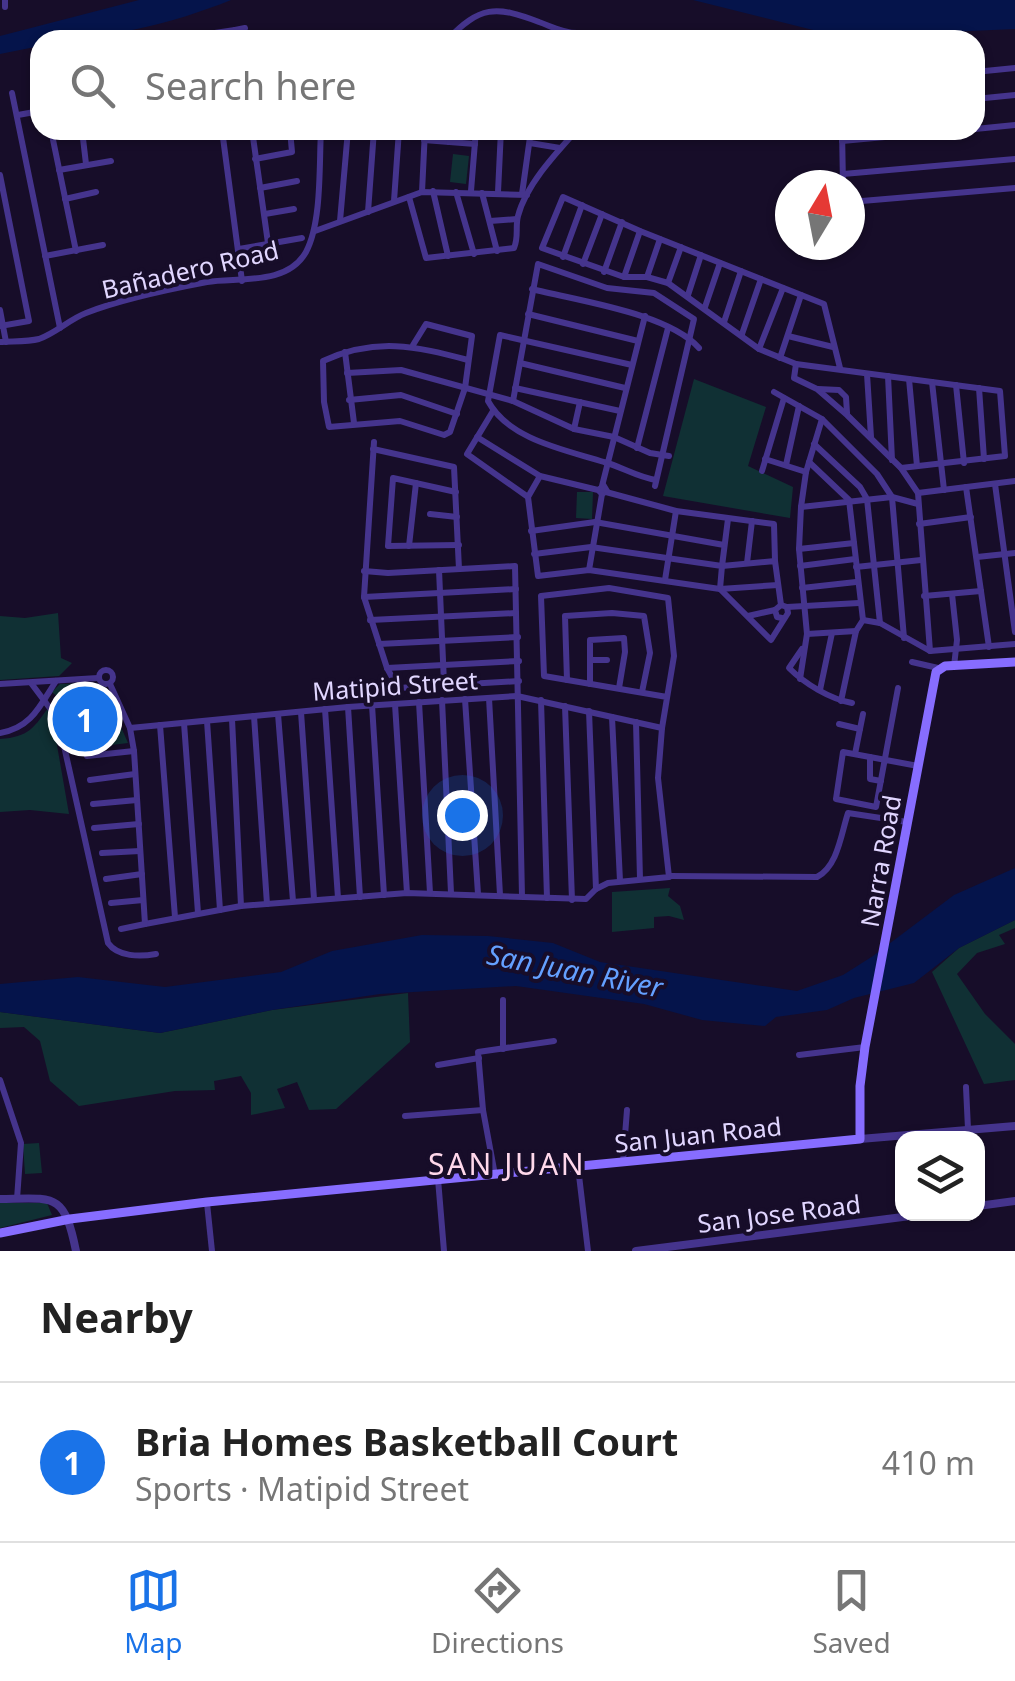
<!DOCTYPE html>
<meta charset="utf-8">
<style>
:root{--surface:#fff;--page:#f6f6f6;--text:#222;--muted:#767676;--line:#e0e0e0;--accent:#1a73e8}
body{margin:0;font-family:"Noto Sans",sans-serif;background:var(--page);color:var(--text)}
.controls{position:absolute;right:30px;bottom:30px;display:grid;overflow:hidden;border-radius:20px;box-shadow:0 2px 8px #0004}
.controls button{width:90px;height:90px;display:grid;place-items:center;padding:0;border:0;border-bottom:2px solid var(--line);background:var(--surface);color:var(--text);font:50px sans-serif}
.compass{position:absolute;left:775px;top:170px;width:90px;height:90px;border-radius:50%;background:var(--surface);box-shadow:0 2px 8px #0004;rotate:10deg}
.you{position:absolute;left:462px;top:815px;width:35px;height:35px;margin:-25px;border:8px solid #fff;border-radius:50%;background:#1a73e8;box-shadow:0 0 0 15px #1a73e833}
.badge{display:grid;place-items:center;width:65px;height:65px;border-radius:50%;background:var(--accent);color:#fff;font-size:32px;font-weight:700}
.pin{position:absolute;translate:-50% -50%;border:5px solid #fff;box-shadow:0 2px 10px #0006}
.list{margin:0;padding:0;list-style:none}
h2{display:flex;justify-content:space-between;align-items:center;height:130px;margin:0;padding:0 40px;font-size:42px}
h2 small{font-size:32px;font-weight:400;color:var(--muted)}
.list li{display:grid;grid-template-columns:65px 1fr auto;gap:30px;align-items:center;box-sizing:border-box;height:160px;padding:0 40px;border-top:2px solid var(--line)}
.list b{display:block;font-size:38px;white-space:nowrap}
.list p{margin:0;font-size:32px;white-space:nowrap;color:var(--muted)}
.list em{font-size:32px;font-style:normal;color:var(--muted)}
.icon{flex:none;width:55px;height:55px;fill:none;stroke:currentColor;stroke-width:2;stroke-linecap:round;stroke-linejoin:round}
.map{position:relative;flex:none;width:1015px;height:1251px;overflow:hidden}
.search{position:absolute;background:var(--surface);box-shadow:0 2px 8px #0004;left:30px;right:30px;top:30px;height:110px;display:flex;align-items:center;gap:25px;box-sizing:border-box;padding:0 35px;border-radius:30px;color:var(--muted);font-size:38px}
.sheet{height:290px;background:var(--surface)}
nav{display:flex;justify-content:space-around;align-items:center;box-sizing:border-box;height:140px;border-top:2px solid var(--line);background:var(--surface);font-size:28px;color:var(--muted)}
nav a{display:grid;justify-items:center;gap:5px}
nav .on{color:var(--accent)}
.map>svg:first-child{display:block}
.green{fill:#103034}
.water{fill:#05144b}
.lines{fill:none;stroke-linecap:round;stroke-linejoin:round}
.minor{stroke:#45348d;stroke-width:6}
.tertiary{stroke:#45348d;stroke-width:8}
.secondary{stroke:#876dff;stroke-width:9}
.labels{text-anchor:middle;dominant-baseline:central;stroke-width:8;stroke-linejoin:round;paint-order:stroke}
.street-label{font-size:25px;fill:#e1d6ff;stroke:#170d29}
.water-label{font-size:28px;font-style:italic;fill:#64a0ff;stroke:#170d29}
.quarter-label{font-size:30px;letter-spacing:2.5px;fill:#ffd8eb;stroke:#170d29}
</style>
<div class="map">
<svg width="1015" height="1251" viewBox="0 0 1015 1251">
<rect width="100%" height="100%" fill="#170d29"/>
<!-- green -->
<g class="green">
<polygon points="453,154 469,156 466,184 450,182"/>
<polygon points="694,379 766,407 748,466 793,487 790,518 663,496"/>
<polygon points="577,492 593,492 592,519 576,518"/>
<polygon points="58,613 61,658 72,663 59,676 0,680 0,616 25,618"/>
<polygon points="96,683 103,686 128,743 71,750 63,702 52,692 60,684"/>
<path d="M50 705 69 814 30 810 0 812V739C29 737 34 728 50 705Z"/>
<polygon points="670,888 668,896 680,906 684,920 669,916 654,917 654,928 612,932 612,892"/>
<polygon points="1015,920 1015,928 999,935 1005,944 977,953 957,974 985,1014 1015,1044 1015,1080 984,1084 932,972 959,948"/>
<polygon points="408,993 410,1042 336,1109 309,1110 297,1082 277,1089 285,1108 251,1115 251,1093 241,1076 214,1081 215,1090 175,1091 79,1106 50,1081 40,1041 24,1027 0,1028 0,1012 160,1033 272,1010"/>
<polygon points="39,1143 42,1173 25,1174 23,1144"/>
<polygon points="0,1203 47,1203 52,1215 0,1228"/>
</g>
<!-- water -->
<g class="water">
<path d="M139 0H231C172 24 103 40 40 40V46L0 54V36Z"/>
<polygon points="693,0 1015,0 1015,29 880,35 813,30"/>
<polygon points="1015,868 1015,920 959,948 914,983 854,998 827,1010 776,1017 765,1026 702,1020 644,1004 516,986 380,994 272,1010 160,1033 0,1012 0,984 78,977 165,987 281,972 332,951 422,935 488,936 553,943 600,962 797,991 843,975 873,956 954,895"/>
</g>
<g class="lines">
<!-- minor -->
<g class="minor">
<polyline points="5,0 5,7"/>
<polyline points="235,30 245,28"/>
<polyline points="209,40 208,34 235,30 237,40"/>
<path d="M447 40C480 6 495 5 539 22 553 27 563 33 577 33L583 40"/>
<polyline points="975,72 1015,68"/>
<polyline points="12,93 60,328"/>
<polyline points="975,99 1015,95"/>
<polyline points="18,115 40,111"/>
<polyline points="975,129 1015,125"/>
<polyline points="51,130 76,251"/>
<polyline points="82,130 86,164"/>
<polyline points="222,130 242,281"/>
<polyline points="252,130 268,243"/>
<polyline points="842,130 843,185"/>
<polyline points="83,137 116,132"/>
<polyline points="424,140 475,144"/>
<polyline points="842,141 960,130"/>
<polyline points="449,142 450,130"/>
<polyline points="530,143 560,148"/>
<polyline points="255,159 292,152 290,130"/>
<polyline points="59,170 111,161"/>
<polyline points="843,174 1015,159"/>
<polyline points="0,175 29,321 0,326"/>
<polyline points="260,188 297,181"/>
<polyline points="433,191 448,256"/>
<polyline points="471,191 476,130"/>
<polyline points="422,192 425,130"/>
<polyline points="456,192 474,254"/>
<polyline points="498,192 501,130"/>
<polyline points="482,193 497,251"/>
<polyline points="522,194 531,130"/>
<path d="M409 197 426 258 514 248C519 237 515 227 518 216 526 185 556 153 577 130"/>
<polyline points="65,199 96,192"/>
<polyline points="394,201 399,130"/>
<polyline points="850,202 1015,188"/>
<polyline points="368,212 374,130"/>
<polyline points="265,214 294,209"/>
<polyline points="340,221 348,130"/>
<polyline points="490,221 517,219"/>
<polyline points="315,231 422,192 527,195"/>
<polyline points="239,249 302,238"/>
<polyline points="45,256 103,245"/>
<polyline points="563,257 582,205"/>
<polyline points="583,264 602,214"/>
<polyline points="604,272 622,222"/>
<polyline points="624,277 640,231"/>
<polyline points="647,277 660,239"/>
<polyline points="668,283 681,247"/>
<path d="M532 289C578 301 668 313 699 348"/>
<polyline points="688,295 701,255"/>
<polyline points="705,307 720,263"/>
<polyline points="0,310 6,342"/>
<polyline points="528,314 638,341"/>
<polyline points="724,322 741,271"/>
<polyline points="742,334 761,279"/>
<polyline points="788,336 833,347"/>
<path d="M0 342C12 341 27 342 39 339 56 333 70 319 86 313 121 299 170 289 207 282 238 277 287 286 306 252 322 222 319 165 321 130"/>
<path d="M413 345 426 324 472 336 465 388 450 432 444 435 400 421 329 427 324 402 323 361C376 337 415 346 468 360"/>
<polyline points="759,349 783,288"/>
<polyline points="345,352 354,423"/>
<polyline points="780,358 801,295"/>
<polyline points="520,363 625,388"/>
<polyline points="796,364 794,378 817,389 847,415 901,468 918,493 930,651"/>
<path d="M632 365 500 335 488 401C509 440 566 450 604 462 622 467 637 477 656 480"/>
<polyline points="840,368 824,304 640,231 563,197 542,248 624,277 647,277 668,283 759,349 796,364 1000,391 1005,456 901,468"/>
<polyline points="347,373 401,370 513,401 574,429 614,437 650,453 669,456"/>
<polyline points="867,374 871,437"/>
<polyline points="888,376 892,460"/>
<polyline points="909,379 917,466"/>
<polyline points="932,382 944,490"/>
<polyline points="956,385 964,463"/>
<polyline points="515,388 620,411"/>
<polyline points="979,388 984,459"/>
<polyline points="818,389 839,390 846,397 847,413"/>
<polyline points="774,392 822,419 877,474 892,497 904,638"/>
<polyline points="349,400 401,395 457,414"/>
<polyline points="513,401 538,264 607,288 654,293 694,319 655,486"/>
<polyline points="493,411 467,454 528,497"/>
<polyline points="574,429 580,402"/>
<polyline points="477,437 540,476 598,490 604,486 607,491 602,494 598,490"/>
<polyline points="374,442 364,597 387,668 398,688 519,681"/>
<polyline points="814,444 860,487 867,499 880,623"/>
<polyline points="637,448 668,328"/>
<polyline points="373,449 454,467 459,569"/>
<polyline points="765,459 806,472"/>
<polyline points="809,462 849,500 863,620 856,631 841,701"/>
<polyline points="786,465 799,406"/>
<polyline points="762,471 784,398"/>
<polyline points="540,476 528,497 538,576 589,570 720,589 778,585"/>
<polyline points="995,484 1015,632"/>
<polyline points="602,486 645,316"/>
<polyline points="966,487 989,647"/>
<polyline points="456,492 393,478 388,546 459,545"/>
<polyline points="606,492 676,511 774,524 775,561"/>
<polyline points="918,493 1015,481"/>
<polyline points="801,507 892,497 918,504"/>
<polyline points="430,514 457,517"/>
<polyline points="728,519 722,566 775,561 781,605"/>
<polyline points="919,524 971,517"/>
<polyline points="531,531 595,522 724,545"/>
<polyline points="409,546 416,483"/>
<polyline points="799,549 854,543"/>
<polyline points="534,554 591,547 722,566 720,589 771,640 788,613 787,607 781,605 775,610 777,617 782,618"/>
<polyline points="977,557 1015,553"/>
<polyline points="747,563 752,521"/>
<polyline points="800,566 855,559"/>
<polyline points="856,567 921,560"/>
<polyline points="439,570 444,683"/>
<polyline points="589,570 602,494"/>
<polyline points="364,571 388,573 515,566 522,896"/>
<polyline points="665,580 676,511"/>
<polyline points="802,588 856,582"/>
<polyline points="952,594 957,640 954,666"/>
<polyline points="924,596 981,591"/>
<polyline points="364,597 516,589"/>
<polyline points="787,607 859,603"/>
<polyline points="748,616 775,610"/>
<polyline points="370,620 516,613"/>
<polyline points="863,620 880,623 930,651 1015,644"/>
<polyline points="807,634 856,631"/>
<polyline points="379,644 518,637"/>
<path d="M802 649 789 668C805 684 830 699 852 703"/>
<polyline points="590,660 607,660"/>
<polyline points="912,662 938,668"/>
<polyline points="387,668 519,661"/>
<circle cx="106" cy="677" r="7"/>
<polyline points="800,679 807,634 799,549 801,507 806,472 822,419"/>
<polyline points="567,680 565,616 612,613 644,616 650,653 642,692"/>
<path d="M31 683 58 719 108 943C118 957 140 957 156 954"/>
<polyline points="0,684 98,678"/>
<polyline points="110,684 130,728 134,751 145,924 241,906 407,893 586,899 596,889 608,883 669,877 658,778 662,728 674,656 668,598 609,588 541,596 544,676 667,697"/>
<polyline points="590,684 590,640 624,638 625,652 619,688"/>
<polyline points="898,688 876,807 836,799 843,752 918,766"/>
<polyline points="820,690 832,633"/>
<polyline points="489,698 500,895"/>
<polyline points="465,699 478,894"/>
<polyline points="442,700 451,893"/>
<polyline points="541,700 547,898"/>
<polyline points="419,702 430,893"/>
<polyline points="395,704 407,893"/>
<polyline points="372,705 384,895"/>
<polyline points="565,706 572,900"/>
<polyline points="348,707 360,897"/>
<polyline points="325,709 338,898"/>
<polyline points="589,711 596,889"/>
<polyline points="301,712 314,899"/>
<polyline points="278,714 293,901"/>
<polyline points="254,716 267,904"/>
<polyline points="612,717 620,881"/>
<polyline points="232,719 241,906"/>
<polyline points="207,721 220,910"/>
<polyline points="636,722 640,879"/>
<polyline points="184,723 198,913"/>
<polyline points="839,724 860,729"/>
<polyline points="160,725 175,917"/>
<polyline points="130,728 348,707 517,696 662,728"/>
<path d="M0 733C31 728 40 706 56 681"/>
<polyline points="855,754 863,714"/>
<polyline points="87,756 134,751"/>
<polyline points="870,757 870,779 881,781"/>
<polyline points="90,780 135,774"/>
<polyline points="93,804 137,800"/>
<polyline points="94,828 139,824"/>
<polyline points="102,853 140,851"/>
<path d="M671 876 817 877C838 866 841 834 848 813L907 822"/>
<polyline points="106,879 142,874"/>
<polyline points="111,903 143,900"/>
<polyline points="121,929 145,924"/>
<polyline points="503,1000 503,1049"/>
<polyline points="799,1055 865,1047"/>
<polyline points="438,1065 479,1058"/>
<polyline points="0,1080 21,1143 17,1199"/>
<polyline points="966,1087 968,1129"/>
<polyline points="405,1116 483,1110"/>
<polyline points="623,1161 627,1110"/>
<polyline points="578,1167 588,1251"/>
<polyline points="495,1175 483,1110 478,1052 554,1041"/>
<polyline points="438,1179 444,1251"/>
<polyline points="207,1203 212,1251"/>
</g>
<!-- tertiary -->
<g class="tertiary">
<polyline points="860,1139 1015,1126"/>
<path d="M0 1199C55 1198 64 1192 76 1251"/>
<polyline points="978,1206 1015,1201"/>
<polyline points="636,1251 926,1214"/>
</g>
<!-- secondary -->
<polyline class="secondary" points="0,1233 70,1219 207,1202 860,1139 860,1086 865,1047 936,672 945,666 1015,662"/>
</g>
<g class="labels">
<!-- street labels -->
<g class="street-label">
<text transform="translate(190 269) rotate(-13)">Bañadero Road</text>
<text transform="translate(395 685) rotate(-4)">Matipid Street</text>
<text transform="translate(880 861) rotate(-80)">Narra Road</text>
<text transform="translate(698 1134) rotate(-6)">San Juan Road</text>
<text transform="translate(779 1213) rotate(-7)">San Jose Road</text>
</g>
<!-- water labels -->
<g class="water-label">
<text transform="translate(575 970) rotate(11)">San Juan River</text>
</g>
<!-- quarter labels -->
<g class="quarter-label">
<text x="507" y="1163">SAN JUAN</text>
</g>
</g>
</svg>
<div class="controls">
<button><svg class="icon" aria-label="layers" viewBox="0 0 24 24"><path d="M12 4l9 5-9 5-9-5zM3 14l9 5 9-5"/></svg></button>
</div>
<svg class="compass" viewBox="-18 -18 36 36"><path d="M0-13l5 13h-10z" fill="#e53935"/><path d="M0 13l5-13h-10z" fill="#767676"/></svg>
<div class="you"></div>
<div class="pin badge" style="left:85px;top:719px">1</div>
<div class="search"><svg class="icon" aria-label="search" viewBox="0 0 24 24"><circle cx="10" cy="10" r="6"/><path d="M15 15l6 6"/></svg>Search here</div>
</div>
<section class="sheet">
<h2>Nearby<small></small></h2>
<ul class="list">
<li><span class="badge">1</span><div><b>Bria Homes Basketball Court</b><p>Sports · Matipid Street</p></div><em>410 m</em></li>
</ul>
</section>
<nav>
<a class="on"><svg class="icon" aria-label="map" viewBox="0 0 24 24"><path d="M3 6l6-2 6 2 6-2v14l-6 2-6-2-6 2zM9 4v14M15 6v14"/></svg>Map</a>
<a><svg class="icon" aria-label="directions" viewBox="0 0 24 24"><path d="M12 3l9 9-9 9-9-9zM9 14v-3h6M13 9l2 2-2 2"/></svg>Directions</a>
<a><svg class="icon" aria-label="saved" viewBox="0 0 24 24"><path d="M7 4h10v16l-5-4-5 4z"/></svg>Saved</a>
</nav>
